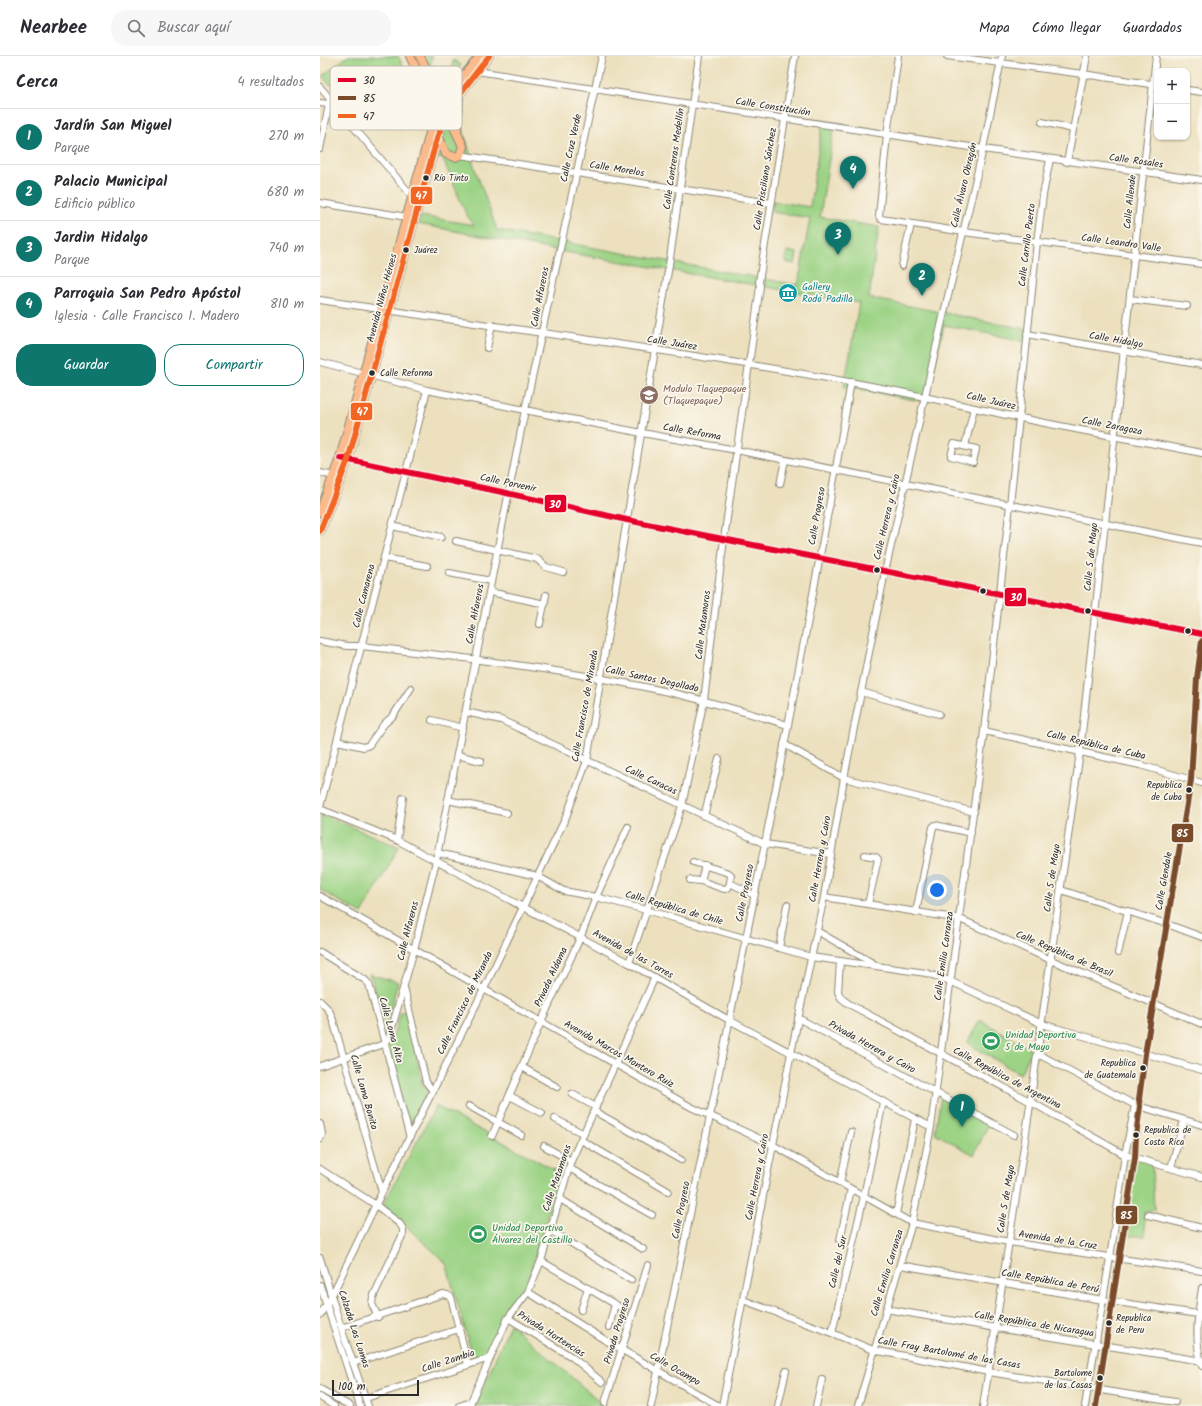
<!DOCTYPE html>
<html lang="es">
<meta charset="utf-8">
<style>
:root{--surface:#fff;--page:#f7f7f7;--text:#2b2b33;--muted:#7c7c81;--line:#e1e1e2;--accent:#0f766e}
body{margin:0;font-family:Kalam,sans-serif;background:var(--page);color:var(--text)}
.controls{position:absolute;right:12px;top:12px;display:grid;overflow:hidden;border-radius:8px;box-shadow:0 1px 3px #0004}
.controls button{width:36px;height:36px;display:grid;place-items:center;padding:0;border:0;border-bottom:1px solid var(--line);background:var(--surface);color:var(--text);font:20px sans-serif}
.scale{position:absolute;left:12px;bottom:10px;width:87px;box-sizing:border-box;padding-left:4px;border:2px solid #2b2b2b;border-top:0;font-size:11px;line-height:14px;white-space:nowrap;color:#2b2b2b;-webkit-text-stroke:3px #fbf7ec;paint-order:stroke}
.you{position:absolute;left:617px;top:834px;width:14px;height:14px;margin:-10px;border:3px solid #fff;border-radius:50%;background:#1a73e8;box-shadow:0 0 0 6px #1a73e833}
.badge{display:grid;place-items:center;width:26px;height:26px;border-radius:50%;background:var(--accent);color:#fff;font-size:13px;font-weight:700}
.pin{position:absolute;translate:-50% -33px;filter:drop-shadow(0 1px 2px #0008)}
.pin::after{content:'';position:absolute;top:21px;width:14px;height:12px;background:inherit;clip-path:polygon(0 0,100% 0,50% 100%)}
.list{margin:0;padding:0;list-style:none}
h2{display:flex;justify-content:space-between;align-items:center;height:52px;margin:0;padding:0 16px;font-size:17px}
h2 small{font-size:13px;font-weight:400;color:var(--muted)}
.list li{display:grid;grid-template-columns:26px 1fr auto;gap:12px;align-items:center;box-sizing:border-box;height:56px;padding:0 16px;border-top:1px solid var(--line)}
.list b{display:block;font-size:15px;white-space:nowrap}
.list p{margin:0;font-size:13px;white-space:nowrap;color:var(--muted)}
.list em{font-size:13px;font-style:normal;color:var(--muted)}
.actions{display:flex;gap:8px;padding:12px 16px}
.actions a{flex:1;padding:9px 0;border:1px solid var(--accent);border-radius:16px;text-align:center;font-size:14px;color:var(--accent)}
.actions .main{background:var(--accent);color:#fff}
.icon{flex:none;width:22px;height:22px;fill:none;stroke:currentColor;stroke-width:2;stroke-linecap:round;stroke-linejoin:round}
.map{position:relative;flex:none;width:882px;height:1350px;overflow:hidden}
header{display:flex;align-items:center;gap:24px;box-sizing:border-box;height:56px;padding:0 20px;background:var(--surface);border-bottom:1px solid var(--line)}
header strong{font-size:19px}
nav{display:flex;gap:22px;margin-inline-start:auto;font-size:14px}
.search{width:280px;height:36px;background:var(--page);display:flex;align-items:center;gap:10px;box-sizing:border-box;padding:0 14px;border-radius:16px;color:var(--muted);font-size:15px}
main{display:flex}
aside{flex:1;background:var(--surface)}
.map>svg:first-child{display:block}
.green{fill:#9cd385;stroke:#647f58}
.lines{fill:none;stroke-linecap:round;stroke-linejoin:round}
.minor-casing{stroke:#8c8674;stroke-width:8}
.major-casing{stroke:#8c8674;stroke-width:10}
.minor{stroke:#fff;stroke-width:6}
.major{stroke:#fbbb8c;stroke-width:8}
.bus-1-casing{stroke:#fbf7ec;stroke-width:9}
.bus-2-casing{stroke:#fbf7ec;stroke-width:9}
.bus-3-casing{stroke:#fbf7ec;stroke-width:9}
.bus-1{stroke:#e4002b;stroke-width:6}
.bus-2{stroke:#7a4b2a;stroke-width:6}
.bus-3{stroke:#f26522;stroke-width:6}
.bus-dot{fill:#2b2b2b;stroke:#fbf7ec;stroke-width:1.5}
.labels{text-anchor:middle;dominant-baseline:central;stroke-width:3.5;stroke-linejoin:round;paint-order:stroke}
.bus-label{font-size:9px;fill:#2b2b2b;stroke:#fbf7ec;text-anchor:start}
.street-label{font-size:10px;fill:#2b2b2b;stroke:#fbf7ec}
.culture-label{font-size:10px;fill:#0d838f;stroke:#fbf7ec;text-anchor:start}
.education-label{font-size:10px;fill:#785e54;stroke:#fbf7ec;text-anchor:start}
.leisure-label{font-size:10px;fill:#27864d;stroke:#fbf7ec;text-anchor:start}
.key{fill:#fbf7ec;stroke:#bdbab2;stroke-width:1}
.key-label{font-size:11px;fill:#2b2b2b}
.line-badge{stroke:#fbf7ec;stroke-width:1.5}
.badge-label{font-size:11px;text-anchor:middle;font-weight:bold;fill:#fff}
</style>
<header>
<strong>Nearbee</strong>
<div class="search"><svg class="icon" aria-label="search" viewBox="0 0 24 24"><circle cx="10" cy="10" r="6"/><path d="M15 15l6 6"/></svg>Buscar aquí</div>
<nav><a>Mapa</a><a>Cómo llegar</a><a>Guardados</a></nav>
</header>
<main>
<aside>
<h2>Cerca<small>4 resultados</small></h2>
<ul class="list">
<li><span class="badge">1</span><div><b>Jardín San Miguel</b><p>Parque</p></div><em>270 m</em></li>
<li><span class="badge">2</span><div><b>Palacio Municipal</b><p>Edificio público</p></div><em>680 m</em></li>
<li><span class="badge">3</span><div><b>Jardin Hidalgo</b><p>Parque</p></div><em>740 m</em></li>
<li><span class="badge">4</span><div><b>Parroquia San Pedro Apóstol</b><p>Iglesia · Calle Francisco I. Madero</p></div><em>810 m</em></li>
</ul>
<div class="actions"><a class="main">Guardar</a><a>Compartir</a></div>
</aside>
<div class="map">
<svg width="882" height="1350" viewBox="0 0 882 1350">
<rect width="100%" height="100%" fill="#fbf7ec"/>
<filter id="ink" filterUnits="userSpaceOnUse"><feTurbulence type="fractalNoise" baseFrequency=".025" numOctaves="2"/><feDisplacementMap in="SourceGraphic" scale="8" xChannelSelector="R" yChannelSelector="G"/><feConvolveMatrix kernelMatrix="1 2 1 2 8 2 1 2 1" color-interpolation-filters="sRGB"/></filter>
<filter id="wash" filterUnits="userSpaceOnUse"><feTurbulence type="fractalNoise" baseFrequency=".012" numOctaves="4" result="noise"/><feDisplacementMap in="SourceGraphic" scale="16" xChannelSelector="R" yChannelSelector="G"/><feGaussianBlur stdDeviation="0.9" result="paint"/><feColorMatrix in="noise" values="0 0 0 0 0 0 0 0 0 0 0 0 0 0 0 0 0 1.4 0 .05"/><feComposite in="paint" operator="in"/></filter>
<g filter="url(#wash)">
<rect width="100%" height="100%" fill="#ece0be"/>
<!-- green -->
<g class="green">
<polygon points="28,0 78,0 99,43 9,28 2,20"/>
<path d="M106 0H112L111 10 132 13 133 4 141 9 133 20C115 25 112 14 106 0Z"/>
<polygon points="134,67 142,70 153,107 177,174 478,229 490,162 452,156 453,145 490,151 502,69 514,71 500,161 559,171 549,242 706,273 705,285 624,269 606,346 524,331 539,247 239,195 98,168 101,160 154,169 146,158 123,103 117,102 123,76 127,69"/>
<polygon points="467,195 477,197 475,208 465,206"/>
<polygon points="1,758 79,791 42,858 0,834"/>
<polygon points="49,918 78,926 68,963 64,965 61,962 52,924"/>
<polygon points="84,955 88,958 103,1030 109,1034 92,1065 86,1062 68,990 72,983 81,956"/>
<polygon points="660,964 712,994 700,1018 647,987"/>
<polygon points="621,1040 670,1065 654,1099 615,1077"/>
<polygon points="116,1050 240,1117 205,1234 184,1259 167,1298 153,1302 126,1207 63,1149"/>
<polygon points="815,1103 832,1107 834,1154 824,1156 825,1180 803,1180"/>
<polygon points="11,1241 46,1347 41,1348 7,1249"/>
<polygon points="190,1268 285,1350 155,1350"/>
</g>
</g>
<g filter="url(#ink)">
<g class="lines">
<!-- minor casing -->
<g class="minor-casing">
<g id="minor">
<polyline points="578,0 567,79 559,160 561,163 644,176 882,208"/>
<polyline points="627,0 763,18 837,29"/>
<polyline points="157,15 663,93 882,124"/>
<polyline points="0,31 92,140"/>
<polyline points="867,34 882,36"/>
<polyline points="0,47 8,48"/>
<polyline points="722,66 753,73"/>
<polyline points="0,93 10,43"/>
<polyline points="140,99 451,147"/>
<polyline points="747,106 767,0"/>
<polyline points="0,147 87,161"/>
<polyline points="582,210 591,168"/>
<polyline points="810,243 867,250"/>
<path d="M0 244C176 271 353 294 529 326 587 336 643 350 701 362 761 375 822 385 882 397"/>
<polyline points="707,278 882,309"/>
<polyline points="167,292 172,269"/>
<polyline points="0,306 107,334 205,354 322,377 416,394 882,487"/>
<polygon points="634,388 656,393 653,406 631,400"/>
<polyline points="645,390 654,352"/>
<polyline points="24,403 182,436 307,464 882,578"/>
<polyline points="0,417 15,420"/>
<polyline points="460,428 465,404"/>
<polyline points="72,470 121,481"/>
<polyline points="136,485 217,503 226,511 243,516"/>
<polyline points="64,502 107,510"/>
<polyline points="129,517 171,525"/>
<polyline points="170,536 225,548"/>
<polyline points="220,568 226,539"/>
<path d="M0 585 27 590H41C141 601 241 613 339 634 383 643 425 656 468 669"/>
<polyline points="541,636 619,658"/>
<polyline points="146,656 181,664 445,788 511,798"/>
<polyline points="112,664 143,672"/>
<polyline points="664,675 820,709 882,727"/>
<polyline points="17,685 44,691 49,689 64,668 73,660 91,632"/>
<polyline points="464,688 524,722 654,756"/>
<polyline points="137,699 161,705"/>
<polyline points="128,744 187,757"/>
<polyline points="0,751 107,334"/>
<polyline points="0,753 77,784 116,805 309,907 409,964 611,1071"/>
<polyline points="384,760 399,703"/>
<polyline points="77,784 83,742"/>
<polyline points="118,797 217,820 244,835 276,841 326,854 491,901 606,917 630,925 722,968 882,1014"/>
<polyline points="545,799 556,801 558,803 548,848"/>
<polyline points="370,824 381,825 404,833 408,832 410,827 411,819 409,817 373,806"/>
<polyline points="381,825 385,809"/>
<polyline points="410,827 434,839"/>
<polyline points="741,834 847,868 882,881"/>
<polyline points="0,840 371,1051 453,1089 592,1167 689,1186 882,1215"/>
<polyline points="504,841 640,863 731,904 882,968"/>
<polyline points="596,856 613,771 615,769 651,777"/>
<polyline points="497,875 556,909"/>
<polyline points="459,892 467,849"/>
<polyline points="0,896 45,924 49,928 90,1082"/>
<polyline points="798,897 808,855"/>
<polyline points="520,906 518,936 521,942 529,948 711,1046 805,1099 882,1121"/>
<polyline points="309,907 362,750 384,644 404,483 436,259 440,230 439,226 475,0"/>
<polyline points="84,932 106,1026 113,1035"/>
<polyline points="0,945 9,954 13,964 62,1136"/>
<polyline points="478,962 694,1079"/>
<polyline points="718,998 815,1049 882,1069"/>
<polyline points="0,1010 64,988 69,982 94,894 116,805 205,354 282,0"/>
<polyline points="202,1011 237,1031"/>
<polyline points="252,1038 276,1051"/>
<polyline points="190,1040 222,1057"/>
<polyline points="149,1050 201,1079"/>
<polyline points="274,1055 361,1104"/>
<polyline points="235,1063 264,1078"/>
<polyline points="0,1068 2,1078 0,1083"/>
<polyline points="172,1080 221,966 261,880 276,841 308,771"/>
<polyline points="261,1084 348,1135"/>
<polyline points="224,1090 251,1105"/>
<polyline points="249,1112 332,1159"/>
<polyline points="851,1112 864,1064"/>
<polyline points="0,1113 56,1149 80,1168 83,1173 83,1178 53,1241 52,1248 58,1261"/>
<polyline points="520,1127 531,1076"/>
<polyline points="240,1143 323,1193"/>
<polyline points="576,1158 595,1063"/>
<polyline points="828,1159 882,1172"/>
<polyline points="230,1174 311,1224"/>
<polyline points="520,1184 531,1133"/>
<polyline points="0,1202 21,1272 48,1350"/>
<polyline points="221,1205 305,1254"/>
<polyline points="580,1209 783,1244 878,1258"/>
<polyline points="0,1229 40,1350"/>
<path d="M882 1232C878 1257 874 1285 882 1310"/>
<polyline points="208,1236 285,1284 399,1350"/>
<polyline points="423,1244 512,1277 553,1294 669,1316 855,1346"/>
<polyline points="566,1253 676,1272 882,1305"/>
<polyline points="261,1254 268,1232"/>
<polyline points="0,1259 12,1239 62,1136 164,933 246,761 267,705 349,209 379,0"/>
<polyline points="188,1262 252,1301 282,1326"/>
<polyline points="289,1271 295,1248"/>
<polyline points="21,1272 123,1238 127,1239 131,1241 148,1309"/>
<polyline points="512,1277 544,1140 563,1046"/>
<polyline points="33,1307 139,1273"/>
<polyline points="0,1333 30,1350"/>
<polyline points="0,1341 14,1350"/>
<polyline points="46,1342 170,1302"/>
<polyline points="285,1347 328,1209"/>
<polyline points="139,1350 151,1346"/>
<polyline points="149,1350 188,1262 208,1236 213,1224 221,1205 251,1105 335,921"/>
<path d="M331 1350C400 1009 472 669 531 326"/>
<polyline points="402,1350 471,997 504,841 524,722 565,516 623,261 663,93 682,0"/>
<polyline points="458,1350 466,1315"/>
<polyline points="496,1350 502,1323"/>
<polyline points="538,1350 592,1167 611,1071 664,675 690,449 717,186 723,139 730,103"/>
<polyline points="663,1350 705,1084 760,696 836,0"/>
<polyline points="765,1350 790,1202 805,1099 815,1049 819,1043"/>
<polyline points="776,1350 815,1102 816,1080 820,1050 819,1043 825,998 871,724 877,622 882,585"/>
</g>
</g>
<!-- major casing -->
<g class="major-casing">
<g id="major">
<path d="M90 0C100 21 111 40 113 64"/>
<polyline points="100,0 143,90 140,99 135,101 126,98 117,77"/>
<path d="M110 18C119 27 129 30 140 23"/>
<polyline points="137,76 139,40"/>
<polyline points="0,456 20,402 113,66 129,38 160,0"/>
<polyline points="0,475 28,404 118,79 127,58 139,39 169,0"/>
</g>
</g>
<!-- minor -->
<use href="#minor" class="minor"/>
<!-- major -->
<use href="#major" class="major"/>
<!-- bus-1 casing -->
<g class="bus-1-casing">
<polyline id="bus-1" points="20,402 182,436 307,464 882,578"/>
</g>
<!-- bus-2 casing -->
<g class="bus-2-casing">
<polyline id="bus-2" points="776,1350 815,1102 816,1080 820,1050 819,1043 825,998 871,724 877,622 882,585"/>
</g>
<!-- bus-3 casing -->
<g class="bus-3-casing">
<polyline id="bus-3" points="0,475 28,404 118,79 127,58 139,39 169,0"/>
</g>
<!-- bus-1 -->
<use href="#bus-1" class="bus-1"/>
<!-- bus-2 -->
<use href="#bus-2" class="bus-2"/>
<!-- bus-3 -->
<use href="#bus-3" class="bus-3"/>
</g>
</g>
<!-- icons -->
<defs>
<g id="museum-disc" transform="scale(1)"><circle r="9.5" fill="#0f9aa8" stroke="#fbf7ec"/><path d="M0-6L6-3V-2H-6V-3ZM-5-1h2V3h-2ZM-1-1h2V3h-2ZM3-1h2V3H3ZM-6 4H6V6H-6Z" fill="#fff"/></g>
<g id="university-disc" transform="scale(1)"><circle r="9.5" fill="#8d6e63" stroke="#fbf7ec"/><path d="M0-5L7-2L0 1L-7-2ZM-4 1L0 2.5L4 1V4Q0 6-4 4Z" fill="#fff"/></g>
<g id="stadium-disc" transform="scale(1)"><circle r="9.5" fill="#2e9e5b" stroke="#fbf7ec"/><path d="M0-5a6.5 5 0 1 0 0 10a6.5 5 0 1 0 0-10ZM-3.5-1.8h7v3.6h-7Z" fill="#fff"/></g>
</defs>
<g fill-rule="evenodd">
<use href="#museum-disc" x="468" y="237"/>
<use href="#university-disc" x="329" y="339"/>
<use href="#stadium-disc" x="671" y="985"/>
<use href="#stadium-disc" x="158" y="1178"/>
</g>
<!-- markers -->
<g class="bus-dot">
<circle cx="106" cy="122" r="3.5"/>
<circle cx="86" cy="194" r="3.5"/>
<circle cx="52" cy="317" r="3.5"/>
<circle cx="557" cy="514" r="3.5"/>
<circle cx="663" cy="535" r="3.5"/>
<circle cx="768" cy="555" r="3.5"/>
<circle cx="868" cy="575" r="3.5"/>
<circle cx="869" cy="734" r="3.5"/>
<circle cx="823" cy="1012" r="3.5"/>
<circle cx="816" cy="1079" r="3.5"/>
<circle cx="789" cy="1267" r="3.5"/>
<circle cx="780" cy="1322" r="3.5"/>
</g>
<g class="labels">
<!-- bus labels -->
<g class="bus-label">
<text x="114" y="122">Río Tinto</text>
<text x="94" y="194">Juárez</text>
<text x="60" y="317">Calle Reforma</text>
<text x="862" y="729" text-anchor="end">Republica<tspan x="862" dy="12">de Cuba</tspan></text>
<text x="816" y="1007" text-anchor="end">Republica<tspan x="816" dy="12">de Guatemala</tspan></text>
<text x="824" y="1074">Republica de<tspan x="824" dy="12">Costa Rica</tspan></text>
<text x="796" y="1262">Republica<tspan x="796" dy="12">de Peru</tspan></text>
<text x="772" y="1317" text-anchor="end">Bartolome<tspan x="772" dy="12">de las Casas</tspan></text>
</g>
<!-- street labels -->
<g class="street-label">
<text transform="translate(453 51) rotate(9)">Calle Constitución</text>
<text transform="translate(251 92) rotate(-78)">Calle Cruz Verde</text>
<text transform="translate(354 103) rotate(-82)">Calle Contreras Medellín</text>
<text transform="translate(816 105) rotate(8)">Calle Rosales</text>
<text transform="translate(297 113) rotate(9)">Calle Morelos</text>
<text transform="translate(445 123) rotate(-81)">Calle Prisciliano Sánchez</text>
<text transform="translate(644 129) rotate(-77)">Calle Álvaro Obregón</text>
<text transform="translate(810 146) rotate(-84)">Calle Allende</text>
<text transform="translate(801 187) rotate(8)">Calle Leandro Valle</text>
<text transform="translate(707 189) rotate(-83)">Calle Carrillo Puerto</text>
<text transform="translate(220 241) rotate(-79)">Calle Alfareros</text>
<text transform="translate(62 242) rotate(-75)">Avenida Niños Héroes</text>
<text transform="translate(796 284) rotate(10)">Calle Hidalgo</text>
<text transform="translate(352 287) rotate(9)">Calle Juárez</text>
<text transform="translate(671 345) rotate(13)">Calle Juárez</text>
<text transform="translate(792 370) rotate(11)">Calle Zaragoza</text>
<text transform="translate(372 376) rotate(10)">Calle Reforma</text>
<text transform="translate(188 427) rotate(12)">Calle Porvenir</text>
<text transform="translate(497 460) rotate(-80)">Calle Progreso</text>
<text transform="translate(567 461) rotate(-77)">Calle Herrera y Cairo</text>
<text transform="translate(771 501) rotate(-84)">Calle 5 de Mayo</text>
<text transform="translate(44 540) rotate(-76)">Calle Camarena</text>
<text transform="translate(155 558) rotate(-79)">Calle Alfareros</text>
<text transform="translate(383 569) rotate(-83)">Calle Matamoros</text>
<text transform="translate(332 623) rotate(12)">Calle Santos Degollado</text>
<text transform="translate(265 650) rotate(-80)">Calle Francisco de Miranda</text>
<text transform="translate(776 689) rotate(13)">Calle República de Cuba</text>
<text transform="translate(331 724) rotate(25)">Calle Caracas</text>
<text transform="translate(500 803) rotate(-80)">Calle Herrera y Cairo</text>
<text transform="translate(732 822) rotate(-82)">Calle 5 de Mayo</text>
<text transform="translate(844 825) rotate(-80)">Calle Glendale</text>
<text transform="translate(425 837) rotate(-79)">Calle Progreso</text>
<text transform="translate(354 852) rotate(16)">Calle República de Chile</text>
<text transform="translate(88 875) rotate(-76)">Calle Alfareros</text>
<text transform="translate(313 898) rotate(29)">Avenida de las Torres</text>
<text transform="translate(744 898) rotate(23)">Calle República de Brasil</text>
<text transform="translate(624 900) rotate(-82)">Calle Emilio Carranza</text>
<text transform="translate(231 921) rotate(-65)">Privada Aldama</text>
<text transform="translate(145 947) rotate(-64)">Calle Francisco de Miranda</text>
<text transform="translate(71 974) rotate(75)">Calle Loma Alta</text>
<text transform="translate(552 991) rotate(29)">Privada Herrera y Cairo</text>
<text transform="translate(299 998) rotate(30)">Avenida Marcos Montero Ruiz</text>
<text transform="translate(687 1022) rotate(28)">Calle República de Argentina</text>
<text transform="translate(44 1036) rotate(74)">Calle Loma Bonita</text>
<text transform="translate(437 1121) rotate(-79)">Calle Herrera y Cairo</text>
<text transform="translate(237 1122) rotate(-71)">Calle Matamoros</text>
<text transform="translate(686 1143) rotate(-81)">Calle 5 de Mayo</text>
<text transform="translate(361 1154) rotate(-79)">Calle Progreso</text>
<text transform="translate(738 1184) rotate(9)">Avenida de la Cruz</text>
<text transform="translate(518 1206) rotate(-77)">Calle del Sur</text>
<text transform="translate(567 1217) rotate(-73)">Calle Emilio Carranza</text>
<text transform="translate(730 1225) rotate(10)">Calle República de Perú</text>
<text transform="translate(714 1268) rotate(9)">Calle República de Nicaragua</text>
<text transform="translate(34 1273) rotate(72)">Calzada Las Lomas</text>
<text transform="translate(297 1275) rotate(-73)">Privada Progreso</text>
<text transform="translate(231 1278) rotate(32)">Privada Hortencias</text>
<text transform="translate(629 1297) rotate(10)">Calle Fray Bartolomé de las Casas</text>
<text transform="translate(128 1305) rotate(-18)">Calle Zambia</text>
<text transform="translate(355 1313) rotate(30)">Calle Ocampo</text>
</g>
<!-- culture labels -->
<g class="culture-label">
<text x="482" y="231">Gallery<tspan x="482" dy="12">Rodó Padilla</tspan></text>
</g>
<!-- education labels -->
<g class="education-label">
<text x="343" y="333">Modulo Tlaquepaque<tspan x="343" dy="12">(Tlaquepaque)</tspan></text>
</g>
<!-- leisure labels -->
<g class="leisure-label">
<text x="685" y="979">Unidad Deportiva<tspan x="685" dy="12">5 de Mayo</tspan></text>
<text x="172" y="1172">Unidad Deportiva<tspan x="172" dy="12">Álvarez del Castillo</tspan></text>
</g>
</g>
<!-- legend -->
<rect x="10" y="10" width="132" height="64" rx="6" class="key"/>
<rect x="18" y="22" width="18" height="4" fill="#e4002b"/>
<rect x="18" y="40" width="18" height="4" fill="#7a4b2a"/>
<rect x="18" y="58" width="18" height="4" fill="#f26522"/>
<g class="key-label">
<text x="43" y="28">30</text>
<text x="43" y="46">85</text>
<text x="43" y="64">47</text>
</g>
<g class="line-badge">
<rect x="90" y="130" width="23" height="19" rx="4" fill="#f26522"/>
<rect x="30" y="346" width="23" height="19" rx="4" fill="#f26522"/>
<rect x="224" y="438" width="23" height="19" rx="4" fill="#e4002b"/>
<rect x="684" y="531" width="23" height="20" rx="4" fill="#e4002b"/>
<rect x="851" y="767" width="23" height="20" rx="4" fill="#7a4b2a"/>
<rect x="795" y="1149" width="23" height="20" rx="4" fill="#7a4b2a"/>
</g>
<g class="badge-label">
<text x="101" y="143">47</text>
<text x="42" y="359">47</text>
<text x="235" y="452">30</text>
<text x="696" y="545">30</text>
<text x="862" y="781">85</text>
<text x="806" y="1163">85</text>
</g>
</svg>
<div class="controls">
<button>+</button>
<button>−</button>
</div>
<div class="scale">100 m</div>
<div class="you"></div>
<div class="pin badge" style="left:642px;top:1071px">1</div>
<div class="pin badge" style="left:602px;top:240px">2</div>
<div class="pin badge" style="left:518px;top:199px">3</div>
<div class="pin badge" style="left:533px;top:133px">4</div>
</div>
</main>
